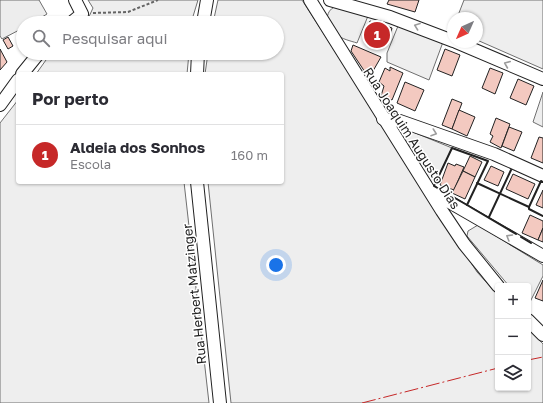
<!DOCTYPE html>
<html lang="pt">
<meta charset="utf-8">
<style>
:root{--surface:#fff;--page:#f7f7f7;--text:#2b2b33;--muted:#7c7c81;--line:#e1e1e2;--accent:#c62828}
body{margin:0;font-family:"Golos Text",sans-serif;background:var(--page);color:var(--text)}
.controls{position:absolute;right:12px;bottom:12px;display:grid;overflow:hidden;border-radius:4px;box-shadow:0 1px 3px #0004}
.controls button{width:36px;height:36px;display:grid;place-items:center;padding:0;border:0;border-bottom:1px solid var(--line);background:var(--surface);color:var(--text);font:20px sans-serif}
.compass{position:absolute;left:447px;top:12px;width:36px;height:36px;border-radius:50%;background:var(--surface);box-shadow:0 1px 3px #0004;rotate:225deg}
.you{position:absolute;left:276px;top:265px;width:14px;height:14px;margin:-10px;border:3px solid #fff;border-radius:50%;background:#1a73e8;box-shadow:0 0 0 6px #1a73e833}
.badge{display:grid;place-items:center;width:26px;height:26px;border-radius:50%;background:var(--accent);color:#fff;font-size:13px;font-weight:700}
.pin{position:absolute;translate:-50% -50%;border:2px solid #fff;box-shadow:0 1px 4px #0006}
.list{margin:0;padding:0;list-style:none}
h2{display:flex;justify-content:space-between;align-items:center;height:52px;margin:0;padding:0 16px;font-size:17px}
h2 small{font-size:13px;font-weight:400;color:var(--muted)}
.list li{display:grid;grid-template-columns:26px 1fr auto;gap:12px;align-items:center;box-sizing:border-box;height:60px;padding:0 16px;border-top:1px solid var(--line)}
.list b{display:block;font-size:15px;white-space:nowrap}
.list p{margin:0;font-size:13px;white-space:nowrap;color:var(--muted)}
.list em{font-size:13px;font-style:normal;color:var(--muted)}
.icon{flex:none;width:22px;height:22px;fill:none;stroke:currentColor;stroke-width:2;stroke-linecap:round;stroke-linejoin:round}
.map{position:relative;flex:none;width:543px;height:403px;overflow:hidden}
.search{position:absolute;background:var(--surface);box-shadow:0 1px 3px #0004;left:16px;top:16px;width:268px;height:44px;display:flex;align-items:center;gap:10px;box-sizing:border-box;padding:0 14px;border-radius:22px;color:var(--muted);font-size:15px}
.panel{position:absolute;background:var(--surface);box-shadow:0 1px 3px #0004;left:16px;top:72px;width:268px;height:112px;border-radius:4px}
.map>svg:first-child{display:block}
.green{fill:#eee;stroke:#6f6f6f}
.parking{fill:#ededed;stroke:#6f6f6f}
.building{fill:#f3c9c0;stroke:#222}
.lines{fill:none;stroke-linecap:round;stroke-linejoin:round}
.minor-casing{stroke:#222;stroke-width:14}
.path{stroke:#646464;stroke-width:2;stroke-dasharray:3 2;stroke-linecap:butt}
.minor{stroke:#fff;stroke-width:12}
.wall{stroke:#222;stroke-width:2}
.power{stroke:#c62828;stroke-width:1;stroke-dasharray:14 3 2 3;stroke-linecap:butt}
.oneway{stroke:#9c9c9c}
.labels{text-anchor:middle;dominant-baseline:central;stroke-width:3;stroke-linejoin:round;paint-order:stroke}
.street-label{font-size:13px;fill:#222;stroke:#fff}
</style>
<div class="map">
<svg width="543" height="403" viewBox="0 0 543 403">
<rect width="100%" height="100%" fill="#fff"/>
<!-- green -->
<g class="green">
<polygon points="88,0 198,0 191,23 86,23 93,8"/>
<polygon points="218,0 302,0 477,272 498,295 498,388 528,388 528,328 543,344 543,403 231,403 208,182 282,182 282,74 205,74 208,53 277,53 277,23 213,23"/>
<polygon points="464,0 543,0 543,69 477,40 477,18 457,18"/>
<path d="M336 6 368 16 357 43C351 41 341 39 336 34 326 26 323 12 336 6Z"/>
<polygon points="398,26 443,42 429,80 387,62 387,53"/>
<polygon points="51,53 189,53 187,74 36,74"/>
<polygon points="543,92 543,127 533,122"/>
<polygon points="18,100 18,182 184,182 209,403 0,403 0,123"/>
<polygon points="413,132 452,148 434,186 404,142 407,136"/>
<polygon points="478,225 543,265 543,276 528,306 528,286 509,286 467,236 468,231"/>
</g>
<!-- parking -->
<polygon class="parking" points="0,0 39,0 47,14 32,23 23,23 23,28 2,39 0,36"/>
<!-- building -->
<g class="building">
<polygon points="389,0 419,0 415,12 387,4"/>
<polygon points="370,21 392,28 388,43 365,36"/>
<polygon points="8,37 13,46 8,49 3,40"/>
<polygon points="353,45 381,57 369,78 351,51"/>
<polygon points="0,49 7,62 0,70"/>
<polygon points="445,49 460,55 452,76 437,70"/>
<polygon points="390,67 403,73 392,100 381,96 384,86 379,82 385,68 390,71"/>
<polygon points="490,68 503,73 495,94 482,88"/>
<polygon points="518,79 534,86 526,105 510,98"/>
<polygon points="405,82 424,90 415,111 397,103"/>
<polygon points="452,99 462,103 452,129 442,125"/>
<polygon points="459,110 475,117 467,136 452,129"/>
<polygon points="496,118 510,124 501,148 490,142 493,136 490,134"/>
<polygon points="509,127 522,132 514,151 502,146"/>
<polygon points="539,137 543,138 543,163 531,158"/>
<polygon points="470,156 482,162 475,177 463,171"/>
<polygon points="448,163 455,166 456,164 464,167 454,190 440,185"/>
<polygon points="491,166 504,172 498,186 484,180"/>
<polygon points="463,171 475,177 465,199 452,193"/>
<polygon points="513,174 535,184 528,199 506,189"/>
<polygon points="543,190 543,208 536,205"/>
<polygon points="530,215 543,221 543,228 538,240 522,233"/>
<polygon points="543,228 543,242 538,240"/>
<polygon points="543,280 543,301 535,298"/>
</g>
<g class="lines">
<!-- minor casing -->
<g class="minor-casing">
<g id="minor">
<polyline points="310,0 442,211 464,244 498,286"/>
<polyline points="330,0 390,17 453,41"/>
<polyline points="71,23 82,14 75,0"/>
<polyline points="203,23 207,0"/>
<polyline points="456,42 543,79"/>
<polyline points="22,74 39,53"/>
<polyline points="197,74 198,53"/>
<polyline points="0,105 18,80"/>
<polyline points="383,119 400,121 494,154 543,176"/>
<polyline points="197,182 220,403"/>
<polyline points="432,192 543,256"/>
<polyline points="528,320 543,335"/>
</g>
</g>
<!-- path -->
<polyline class="path" points="93,13 128,12 158,0"/>
<!-- minor -->
<use href="#minor" class="minor"/>
<!-- wall -->
<g class="wall">
<polygon points="452,148 488,161 467,205 434,186"/>
<polyline points="477,183 529,207 529,209 543,216"/>
<polyline points="467,205 516,234"/>
<polyline points="529,207 541,181 543,182"/>
<polyline points="489,217 511,170"/>
<polyline points="521,237 531,243"/>
</g>
<!-- power -->
<g class="power">
<polyline points="528,360 543,357"/>
<polyline points="362,403 498,368"/>
</g>
</g>
<!-- one-way arrows -->
<defs><path id="oneway-chevron" d="M-2-3.5L2.5 0L-2 3.5" fill="none" stroke-width="1.6" stroke-linecap="round" stroke-linejoin="round"/></defs>
<g class="oneway">
<use href="#oneway-chevron" transform="translate(417 26) rotate(-160)"/>
<use href="#oneway-chevron" transform="translate(507 64) rotate(-157)"/>
<use href="#oneway-chevron" transform="translate(434 133) rotate(19)"/>
<use href="#oneway-chevron" transform="translate(509 237) rotate(-149)"/>
</g>
<g class="labels">
<!-- street labels -->
<g class="street-label">
<text transform="translate(412 138) rotate(57)">Rua Joaquim Augusto Dias</text>
<text transform="translate(194 294) rotate(-96)">Rua Herbert Matzinger</text>
</g>
</g>
</svg>
<div class="controls">
<button>+</button>
<button>−</button>
<button><svg class="icon" aria-label="layers" viewBox="0 0 24 24"><path d="M12 4l9 5-9 5-9-5zM3 14l9 5 9-5"/></svg></button>
</div>
<svg class="compass" viewBox="-18 -18 36 36"><path d="M0-13l5 13h-10z" fill="#e53935"/><path d="M0 13l5-13h-10z" fill="#7c7c81"/></svg>
<div class="you"></div>
<div class="pin badge" style="left:377px;top:35px">1</div>
<div class="search"><svg class="icon" aria-label="search" viewBox="0 0 24 24"><circle cx="10" cy="10" r="6"/><path d="M15 15l6 6"/></svg>Pesquisar aqui</div>
<section class="panel">
<h2>Por perto<small></small></h2>
<ul class="list">
<li><span class="badge">1</span><div><b>Aldeia dos Sonhos</b><p>Escola</p></div><em>160 m</em></li>
</ul>
</section>
</div>
